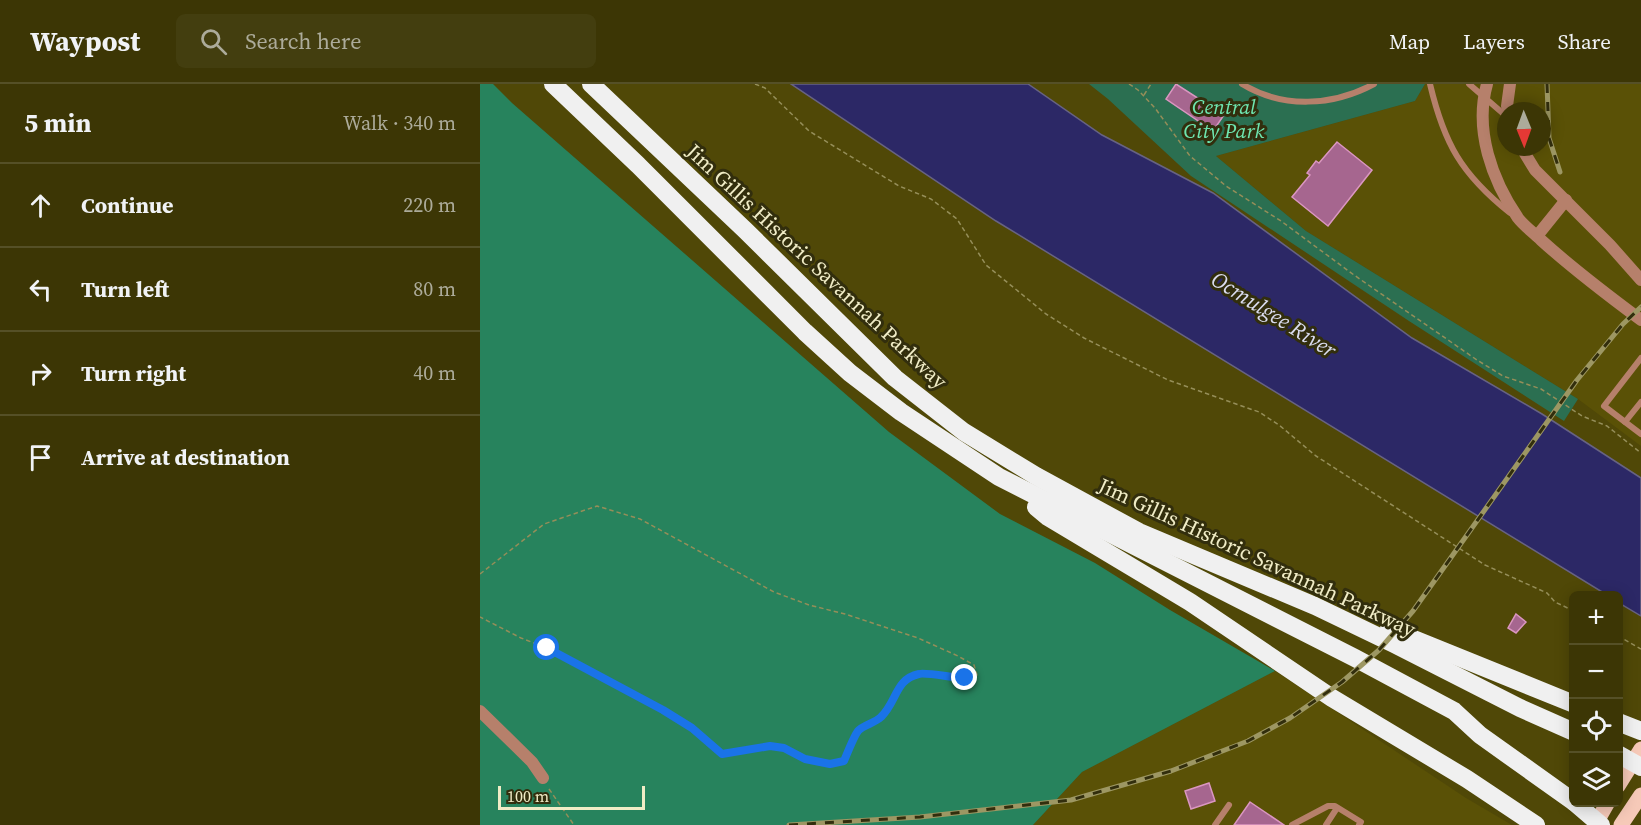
<!DOCTYPE html>
<meta charset="utf-8">
<style>
:root{--surface:#3c3605;--page:#433e0f;--text:#f1f3f6;--muted:#acab9a;--line:#555027}
body{margin:0;font-family:"Source Serif 4",serif;background:var(--page);color:var(--text)}
.controls{position:absolute;right:18px;bottom:18px;display:grid;overflow:hidden;border-radius:9px;box-shadow:0 3px 15px #0003}
.controls button{width:54px;height:54px;display:grid;place-items:center;padding:0;border:0;border-bottom:2px solid var(--line);background:var(--surface);color:var(--text);font:30px sans-serif}
.compass{position:absolute;left:1017px;top:18px;width:54px;height:54px;border-radius:50%;background:var(--surface);box-shadow:0 3px 15px #0003;rotate:179deg}
.scale{position:absolute;left:18px;bottom:15px;width:147px;box-sizing:border-box;padding-left:6px;border:3px solid #f0ecc6;border-top:0;font-size:16px;line-height:21px;white-space:nowrap;color:#f0ecc6;-webkit-text-stroke:4px #322e0d;paint-order:stroke}
.stop{position:absolute;width:18px;height:18px;margin:-14px;border:4px solid #1a73e8;border-radius:50%;background:#fff}
.stop.end{background:#1a73e8;border-color:#fff;box-shadow:0 2px 6px #0008}
.list{margin:0;padding:0;list-style:none}
h2{display:flex;justify-content:space-between;align-items:center;height:78px;margin:0;padding:0 24px;font-size:26px}
h2 small{font-size:20px;font-weight:400;color:var(--muted)}
.list li{display:grid;grid-template-columns:39px 1fr auto;gap:18px;align-items:center;box-sizing:border-box;height:84px;padding:0 24px;border-top:2px solid var(--line)}
.list b{display:block;font-size:22px;white-space:nowrap}
.list em{font-size:20px;font-style:normal;color:var(--muted)}
.icon{flex:none;width:33px;height:33px;fill:none;stroke:currentColor;stroke-width:2;stroke-linecap:round;stroke-linejoin:round}
.map{position:relative;flex:none;width:1161px;height:741px;overflow:hidden}
header{display:flex;align-items:center;gap:36px;box-sizing:border-box;height:84px;padding:0 30px;background:var(--surface);border-bottom:2px solid var(--line)}
header strong{font-size:28px}
nav{display:flex;gap:33px;margin-inline-start:auto;font-size:21px}
.search{width:420px;height:54px;background:var(--page);display:flex;align-items:center;gap:15px;box-sizing:border-box;padding:0 21px;border-radius:9px;color:var(--muted);font-size:22px}
main{display:flex}
aside{flex:1;background:var(--surface)}
.map>svg:first-child{display:block}
.built{fill:#5a5106;fill-rule:evenodd}
.green{fill:#2b6f51}
.forest{fill:#27835d}
.water{fill:#2c2866;stroke:#676383;stroke-width:1.5}
.building{fill:#a6668f;stroke:#db96c1;stroke-width:1.5}
.lines{fill:none;stroke-linecap:round;stroke-linejoin:round}
.path{stroke:#958e59;stroke-width:1.5;stroke-dasharray:4.5 3;stroke-linecap:butt}
.service{stroke:#b6806b;stroke-width:6}
.minor{stroke:#b6806b;stroke-width:12}
.tertiary{stroke:#b6806b;stroke-width:12}
.primary{stroke:#f6c9b8;stroke-width:15}
.motorway{stroke:#f0f0f0;stroke-width:18}
.rail-casing{stroke:#9d9763;stroke-width:5}
.rail{stroke:#322e0d;stroke-width:3;stroke-dasharray:9;stroke-linecap:butt}
.motorway-bridge{stroke:#f0f0f0;stroke-width:18}
.route{stroke:#1a73e8;stroke-width:8}
.labels{text-anchor:middle;dominant-baseline:central;stroke-width:6;stroke-linejoin:round;paint-order:stroke}
.park-label{font-size:21px;font-style:italic;fill:#6ee6b0;stroke:#322e0d}
.street-label{font-size:21px;fill:#f0ecc6;stroke:#322e0d}
.water-label{font-size:22px;font-style:italic;fill:#dadcf0;stroke:#322e0d}
</style>
<header>
<strong>Waypost</strong>
<div class="search"><svg class="icon" aria-label="search" viewBox="0 0 24 24"><circle cx="10" cy="10" r="6"/><path d="M15 15l6 6"/></svg>Search here</div>
<nav><a>Map</a><a>Layers</a><a>Share</a></nav>
</header>
<main>
<aside>
<h2>5 min<small>Walk · 340 m</small></h2>
<ul class="list">
<li><svg class="icon" aria-label="ahead" viewBox="0 0 24 24"><path d="M12 20V5M6 11l6-6 6 6"/></svg><div><b>Continue</b></div><em>220 m</em></li>
<li><svg class="icon" aria-label="left" viewBox="0 0 24 24"><path d="M17 20v-9H6M10 6l-5 5 5 5"/></svg><div><b>Turn left</b></div><em>80 m</em></li>
<li><svg class="icon" aria-label="right" viewBox="0 0 24 24"><path d="M7 20v-9h11M14 6l5 5-5 5"/></svg><div><b>Turn right</b></div><em>40 m</em></li>
<li><svg class="icon" aria-label="arrive" viewBox="0 0 24 24"><path d="M6 21V4h12l-3 4 3 4H6"/></svg><div><b>Arrive at destination</b></div></li>
</ul>
</aside>
<div class="map">
<svg width="1161" height="741" viewBox="0 0 1161 741">
<rect width="100%" height="100%" fill="#504807"/>
<!-- built -->
<g class="built">
<path d="M945 0H1161V362L1098 315 826 147 736 72 935 17ZM1026 27H1062V63H1026Z"/>
<polygon points="795,587 986,714 1032,741 553,741 602,688"/>
</g>
<!-- green -->
<polygon class="green" points="609,0 945,0 935,17 736,72 826,147 1098,315 1084,337 929,237 711,92 628,15"/>
<!-- forest -->
<polygon class="forest" points="0,0 13,0 32,19 409,348 520,430 615,479 690,526 795,587 602,688 553,741 0,741"/>
<!-- water -->
<polygon class="water" points="311,0 548,0 622,51 733,109 932,254 1062,330 1161,394 1161,532 1139,519 1138,512 1127,511 516,137"/>
<!-- building -->
<g class="building">
<polygon points="696,0 744,31 733,47 686,15"/>
<polygon points="857,58 892,86 848,142 812,113 830,91 827,89 836,77 839,79"/>
<polygon points="1036,530 1046,538 1036,549 1028,544"/>
<polygon points="729,699 735,717 711,725 705,707"/>
<polygon points="770,718 804,741 754,741"/>
</g>
<g class="lines">
<!-- path -->
<g class="path">
<polyline points="275,0 285,4 329,47 419,102 451,115 477,135 506,181 566,230 604,254 688,296 779,328 799,341 836,372 1005,481 1067,509 1075,518 1094,527"/>
<polyline points="649,0 658,6 675,24 710,72 746,102 801,137 874,191 997,276 1023,292 1061,305 1102,332 1127,342 1161,369"/>
<polyline points="664,11 671,0"/>
<polyline points="0,490 64,440 117,422 160,435 294,508 329,521 365,530 438,554 478,572 494,581 497,591 485,594 464,593 441,589 424,596 417,605 411,622 399,634 378,647 364,677 350,680 325,675 304,664 290,662 242,670 212,644 183,626 67,564 41,554 0,533"/>
<polyline points="1138,552 1161,565"/>
<polyline points="69,705 94,741"/>
</g>
<!-- service -->
<g class="service">
<path d="M762 0C803 25 853 22 894 0"/>
<path d="M950 0C964 59 981 90 1030 129"/>
<polyline points="989,0 1026,32"/>
<polyline points="1161,274 1124,322 1161,350"/>
<polyline points="1145,338 1161,318"/>
<polyline points="735,741 749,721"/>
<polyline points="812,741 848,722 855,722 881,738 879,741"/>
<polyline points="846,741 857,724"/>
</g>
<!-- minor -->
<polyline class="minor" points="0,627 52,678 63,694"/>
<!-- tertiary -->
<g class="tertiary">
<path d="M1007 0C994 46 1012 96 1038 134 1044 142 1054 149 1061 156 1093 185 1126 210 1161 236"/>
<polyline points="1029,27 1027,22 1030,0"/>
<polyline points="1041,63 1055,86 1130,161 1161,196"/>
<polyline points="1057,152 1086,116"/>
</g>
<!-- primary -->
<g class="primary">
<polyline points="1138,702 1161,665"/>
<polyline points="1115,741 1128,718"/>
<polyline points="1141,741 1161,711"/>
</g>
<!-- motorway -->
<g class="motorway">
<polyline points="73,0 158,81 325,248 370,289 421,328 519,393 875,574 974,627 1000,651 1094,718"/>
<polyline points="111,0 265,146 415,294 484,348 556,392 659,448 835,522 914,560 1040,624 1094,648"/>
<polyline points="556,423 568,433 710,518 852,614 987,695 1056,741"/>
<polyline points="909,545 1094,620"/>
<polyline points="1138,638 1161,647"/>
</g>
<!-- rail casing -->
<g class="rail-casing">
<g id="rail">
<polyline points="1067,0 1069,54 1080,88"/>
<polyline points="309,741 440,733 591,716 691,687 768,657 810,634 862,598 899,566 933,527 1097,296 1143,240 1161,223"/>
</g>
</g>
<!-- rail -->
<use href="#rail" class="rail"/>
<!-- motorway-bridge -->
<g class="motorway-bridge">
<polyline points="1138,670 1161,683"/>
<polyline points="1094,718 1121,741"/>
</g>
</g>
<g class="lines">
<!-- route -->
<path class="route" d="M67 564 183 626 212 644 242 670 290 662 304 664 325 675 350 680 364 677C367 670 374 652 378 647 383 641 395 639 401 633 417 618 415 595 439 590 445 588 475 594 485 594"/>
</g>
<g class="labels">
<!-- park labels -->
<g class="park-label">
<text x="744" y="22">Central<tspan x="744" dy="24">City Park</tspan></text>
</g>
<!-- street labels -->
<g class="street-label">
<text transform="translate(337 182) rotate(43)">Jim Gillis Historic Savannah Parkway</text>
<text transform="translate(777 473) rotate(25)">Jim Gillis Historic Savannah Parkway</text>
</g>
<!-- water labels -->
<g class="water-label">
<text transform="translate(794 230) rotate(32)">Ocmulgee River</text>
</g>
</g>
</svg>
<div class="controls">
<button>+</button>
<button>−</button>
<button><svg class="icon" aria-label="locate" viewBox="0 0 24 24"><circle cx="12" cy="12" r="6"/><path d="M12 2v4M12 18v4M2 12h4M18 12h4"/></svg></button>
<button><svg class="icon" aria-label="layers" viewBox="0 0 24 24"><path d="M12 4l9 5-9 5-9-5zM3 14l9 5 9-5"/></svg></button>
</div>
<svg class="compass" viewBox="-18 -18 36 36"><path d="M0-13l5 13h-10z" fill="#e53935"/><path d="M0 13l5-13h-10z" fill="#acab9a"/></svg>
<div class="scale">100 m</div>
<div class="stop" style="left:67px;top:564px"></div>
<div class="stop end" style="left:485px;top:594px"></div>
</div>
</main>
